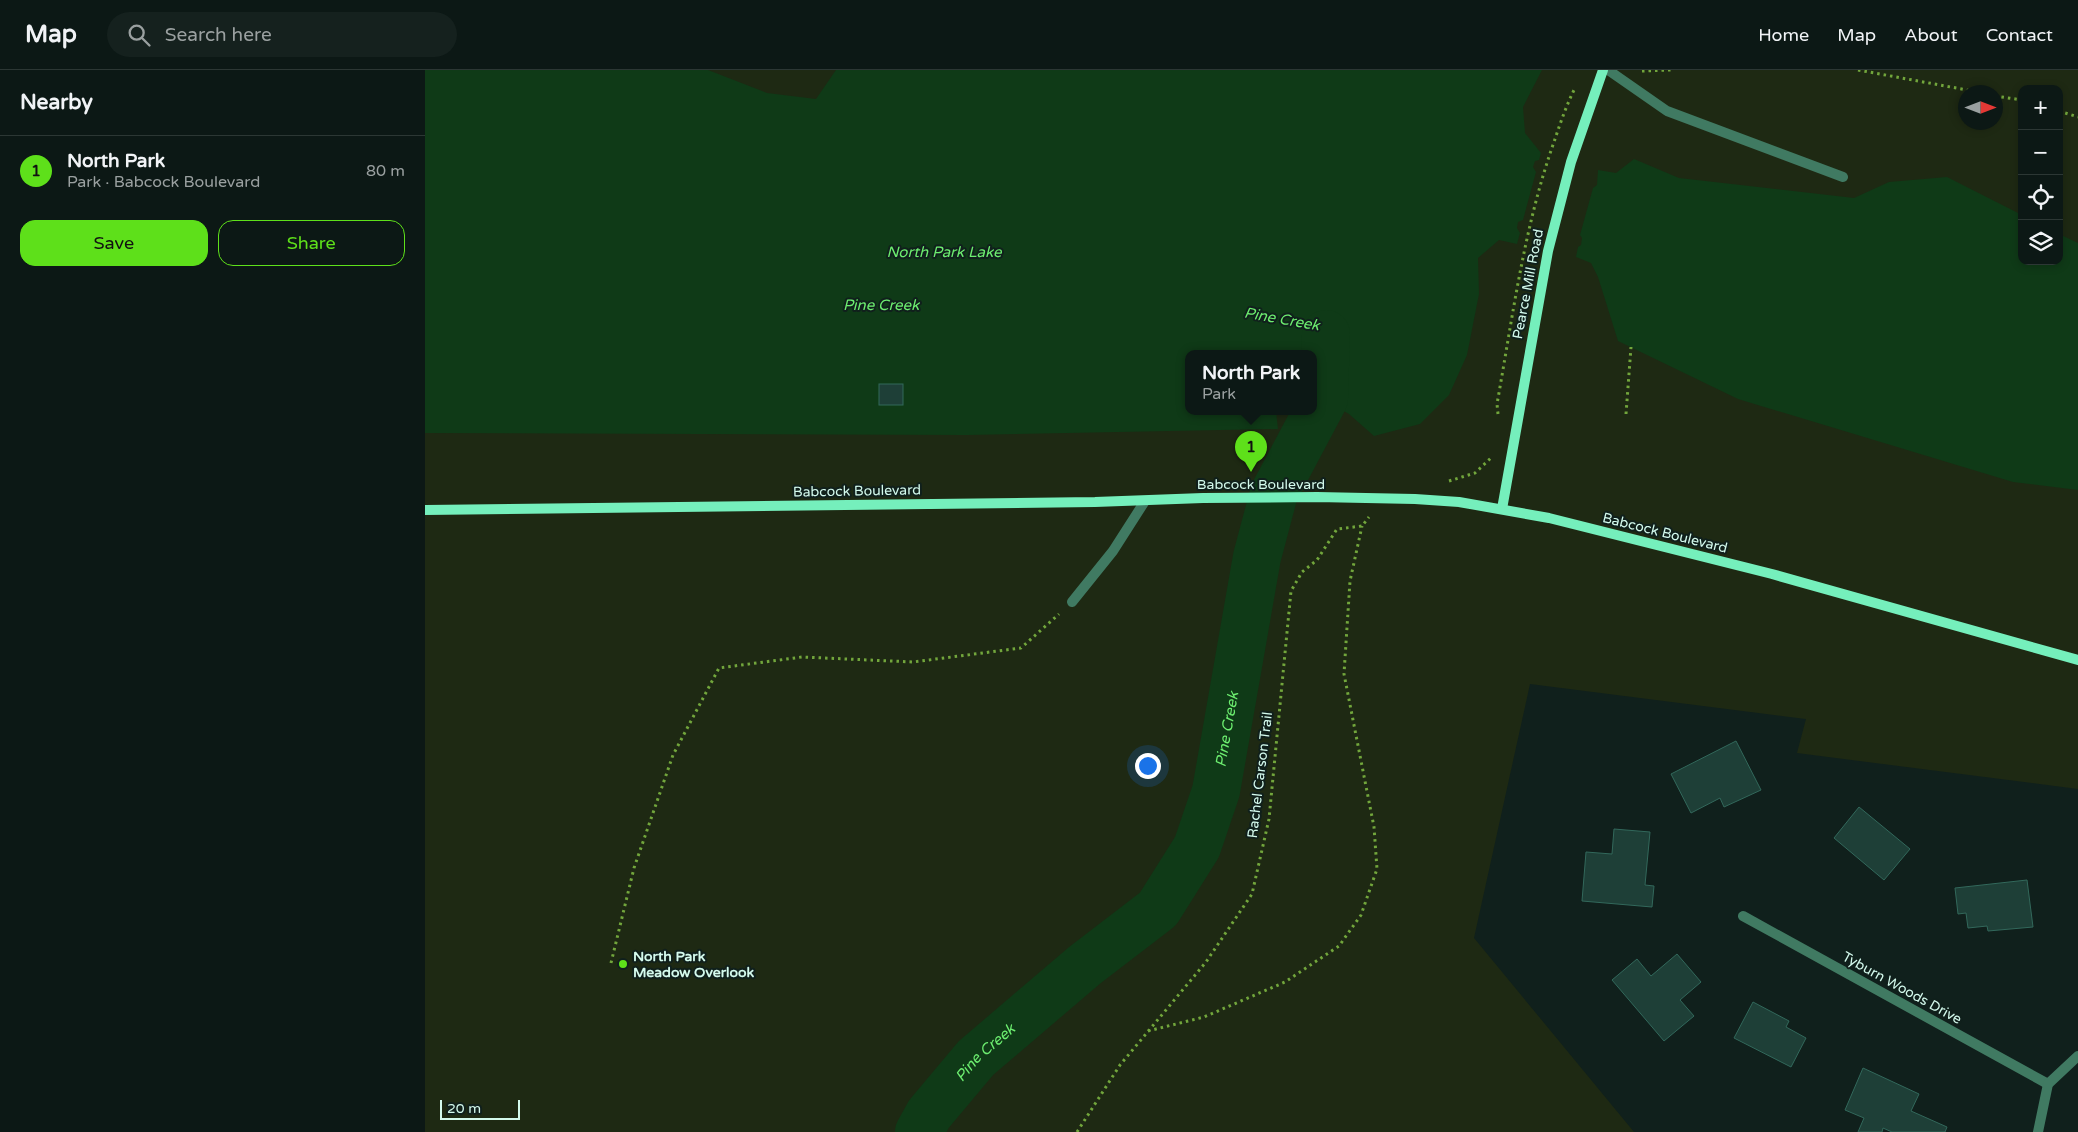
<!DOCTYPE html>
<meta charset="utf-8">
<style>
:root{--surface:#0c1815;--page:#15211e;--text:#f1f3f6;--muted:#9aa0a0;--line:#2c3734;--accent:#5ee01a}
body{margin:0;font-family:"Varela Round",sans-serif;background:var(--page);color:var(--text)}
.controls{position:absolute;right:15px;top:15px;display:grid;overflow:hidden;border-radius:10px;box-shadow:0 2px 8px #0003}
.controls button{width:45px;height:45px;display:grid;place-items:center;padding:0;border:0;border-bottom:1px solid var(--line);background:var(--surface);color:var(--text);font:25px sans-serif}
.compass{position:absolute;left:1533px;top:15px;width:45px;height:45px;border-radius:50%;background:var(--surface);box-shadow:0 2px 8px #0003;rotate:90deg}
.scale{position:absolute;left:15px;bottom:12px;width:80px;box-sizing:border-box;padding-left:5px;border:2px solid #d4faed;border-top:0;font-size:14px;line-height:18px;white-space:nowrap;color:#d4faed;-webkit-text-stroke:4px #10201c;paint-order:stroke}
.you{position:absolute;left:722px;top:695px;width:18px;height:18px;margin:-12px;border:4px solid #fff;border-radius:50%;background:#1a73e8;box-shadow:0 0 0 8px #1a73e833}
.badge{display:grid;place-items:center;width:32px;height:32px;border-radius:50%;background:var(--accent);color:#111;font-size:16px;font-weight:700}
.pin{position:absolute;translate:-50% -41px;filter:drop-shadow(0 1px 2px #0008)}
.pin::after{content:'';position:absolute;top:26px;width:18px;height:15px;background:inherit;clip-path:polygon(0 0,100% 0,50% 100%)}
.popup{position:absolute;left:760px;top:280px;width:132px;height:65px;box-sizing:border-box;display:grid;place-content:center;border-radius:10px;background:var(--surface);filter:drop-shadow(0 1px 4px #0005);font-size:16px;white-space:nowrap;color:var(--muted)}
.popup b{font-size:19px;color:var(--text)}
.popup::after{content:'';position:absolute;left:50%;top:100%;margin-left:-10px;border:10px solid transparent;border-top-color:var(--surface)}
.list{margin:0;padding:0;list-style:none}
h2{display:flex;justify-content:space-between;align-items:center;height:65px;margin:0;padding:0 20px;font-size:21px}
h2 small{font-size:16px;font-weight:400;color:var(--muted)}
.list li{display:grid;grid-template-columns:32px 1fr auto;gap:15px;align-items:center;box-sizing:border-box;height:70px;padding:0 20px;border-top:1px solid var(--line)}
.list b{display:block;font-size:19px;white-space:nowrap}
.list p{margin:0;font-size:16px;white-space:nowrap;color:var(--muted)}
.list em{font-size:16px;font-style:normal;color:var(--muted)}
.actions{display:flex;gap:10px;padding:15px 20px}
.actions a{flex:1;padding:11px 0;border:1px solid var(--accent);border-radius:15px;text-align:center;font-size:18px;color:var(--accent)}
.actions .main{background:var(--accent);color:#111}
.icon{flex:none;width:28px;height:28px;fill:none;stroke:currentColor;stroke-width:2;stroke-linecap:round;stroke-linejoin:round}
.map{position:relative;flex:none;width:1653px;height:1062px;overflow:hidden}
header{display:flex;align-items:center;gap:30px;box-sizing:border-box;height:70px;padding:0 25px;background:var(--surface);border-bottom:1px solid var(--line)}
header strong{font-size:24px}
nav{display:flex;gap:28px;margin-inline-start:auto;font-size:18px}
.search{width:350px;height:45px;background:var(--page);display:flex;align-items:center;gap:12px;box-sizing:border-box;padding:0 18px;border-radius:28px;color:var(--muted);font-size:19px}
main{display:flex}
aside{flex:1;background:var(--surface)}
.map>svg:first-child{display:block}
.green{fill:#1e2913;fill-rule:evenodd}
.water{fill:#0f3a17}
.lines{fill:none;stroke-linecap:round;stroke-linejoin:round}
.river{stroke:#0f3a17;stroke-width:48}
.building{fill:#1e3f37;stroke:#32685b}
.path{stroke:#72a63c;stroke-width:3;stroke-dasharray:2.5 4;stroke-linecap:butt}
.lane{stroke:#407a62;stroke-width:10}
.street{stroke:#407a62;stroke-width:10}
.secondary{stroke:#75efbc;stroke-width:10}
.poi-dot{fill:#5ee01a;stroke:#10201c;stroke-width:2}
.labels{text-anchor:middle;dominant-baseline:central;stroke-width:4;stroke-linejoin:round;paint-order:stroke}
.street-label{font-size:14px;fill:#d4faed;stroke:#10201c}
.poi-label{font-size:14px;font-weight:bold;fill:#d4faed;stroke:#10201c;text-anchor:start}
.water-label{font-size:15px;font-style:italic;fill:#6dee70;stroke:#10201c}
</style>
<header>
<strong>Map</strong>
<div class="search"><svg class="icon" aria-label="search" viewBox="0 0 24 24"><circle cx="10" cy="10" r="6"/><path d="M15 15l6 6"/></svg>Search here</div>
<nav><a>Home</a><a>Map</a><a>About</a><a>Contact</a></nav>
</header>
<main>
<aside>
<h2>Nearby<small></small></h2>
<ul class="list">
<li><span class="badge">1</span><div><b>North Park</b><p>Park · Babcock Boulevard</p></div><em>80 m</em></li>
</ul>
<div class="actions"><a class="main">Save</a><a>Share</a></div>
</aside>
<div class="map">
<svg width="1653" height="1062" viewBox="0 0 1653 1062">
<rect width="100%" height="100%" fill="#10201c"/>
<!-- green -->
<path class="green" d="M0 0H1653V719L1372 683 1381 649 1105 614 1049 868 1209 1062H0ZM1597 19H1634V191H1597ZM1540 22H1570V52H1540ZM764 283H888V341H764Z"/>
<!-- water -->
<g class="water">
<polygon points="0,0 283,0 342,23 391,29 411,0 1117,0 1098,37 1100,63 1116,83 1114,90 1110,91 1108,97 1111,102 1098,150 1093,152 1092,158 1095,163 1092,174 1074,170 1053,188 1054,224 1042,285 1024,325 995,354 949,366 924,344 889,324 888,283 764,283 764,341 851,341 853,359 542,365 0,363"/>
<polygon points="1209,89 1254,108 1429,128 1464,112 1522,107 1597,145 1597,191 1634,191 1634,164 1653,173 1653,420 1588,412 1313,329 1193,271 1173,207 1166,193 1151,187 1153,177 1156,175 1157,168 1155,165 1168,118 1172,115 1173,100 1191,103"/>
</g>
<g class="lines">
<!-- river -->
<path class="river" id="s1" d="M494 1062 504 1044 551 988 660 895 733 839 772 777 791 721 832 487 849 423 899 329 901 264"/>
</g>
<!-- building -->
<g class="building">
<rect x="454" y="314" width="24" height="21"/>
<polygon points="1311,671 1336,720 1299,737 1295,728 1266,743 1246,704"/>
<polygon points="1434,737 1485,779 1459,810 1409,768"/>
<polygon points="1189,759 1225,762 1220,815 1229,816 1227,837 1157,831 1161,782 1187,784"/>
<polygon points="1602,810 1608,857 1563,861 1562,856 1543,858 1541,843 1533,844 1530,818"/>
<polygon points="1252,884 1276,912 1255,930 1269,946 1239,971 1187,910 1212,889 1226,906"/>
<polygon points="1328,932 1364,951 1361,957 1381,968 1366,997 1309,968"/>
<polygon points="1438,998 1494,1024 1486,1041 1522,1057 1520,1062 1467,1062 1458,1058 1457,1062 1433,1062 1439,1048 1420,1040"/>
</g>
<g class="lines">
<!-- path -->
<g class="path">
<polyline points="1433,0 1553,22"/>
<polyline points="1217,1 1246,0"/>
<polyline points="1570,26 1597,30"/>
<polyline points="1634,41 1653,47"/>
<path d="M1073 344 1072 334C1088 245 1099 157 1129 72 1135 54 1141 36 1150 18"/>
<polyline points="1201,344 1206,277"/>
<polyline points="1024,411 1050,403 1067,387"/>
<polyline points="186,893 209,798 248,685 294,598 377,587 488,592 596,578 634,544"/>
<polyline points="723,961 779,947 860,912 914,876 936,845 952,799 949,757 919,604 925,511 937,456"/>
<polyline points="652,1062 695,995 781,892 827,824 844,749 866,521 877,502 892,490 912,459 937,456 944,447"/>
</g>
<!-- lane -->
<g class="lane">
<polyline points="1183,0 1242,41 1418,107"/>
<polyline points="647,532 688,481 720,431"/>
</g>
<!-- street -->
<g class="street">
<polyline points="1318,846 1623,1014"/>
<polyline points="1613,1062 1623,1014 1653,986"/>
</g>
<!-- secondary -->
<g class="secondary">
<polyline points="1077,439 1123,181 1146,92 1178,0"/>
<polyline points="0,440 670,432 778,428 892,427 990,429 1034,432 1124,448 1347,504 1653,590"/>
</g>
</g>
<!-- markers -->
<circle class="poi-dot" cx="198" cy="894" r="5"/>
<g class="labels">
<!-- street labels -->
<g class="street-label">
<text transform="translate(1103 214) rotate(-79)">Pearce Mill Road</text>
<text x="836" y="414">Babcock Boulevard</text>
<text transform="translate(432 421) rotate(-1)">Babcock Boulevard</text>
<text transform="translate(1240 463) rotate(14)">Babcock Boulevard</text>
<text transform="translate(835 705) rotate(-83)">Rachel Carson Trail</text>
<text transform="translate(1477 918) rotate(29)">Tyburn Woods Drive</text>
</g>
<!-- poi labels -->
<g class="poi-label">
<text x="208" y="886">North Park<tspan x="208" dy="16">Meadow Overlook</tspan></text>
</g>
<!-- water labels -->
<g class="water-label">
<text x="519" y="182">North Park Lake</text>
<text x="456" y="235">Pine Creek</text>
<text transform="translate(857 249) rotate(10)">Pine Creek</text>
<text stroke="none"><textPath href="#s1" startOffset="524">Pine Creek</textPath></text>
<text stroke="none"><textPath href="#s1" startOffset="104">Pine Creek</textPath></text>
</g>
</g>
</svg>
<div class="controls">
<button>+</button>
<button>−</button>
<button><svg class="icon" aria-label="locate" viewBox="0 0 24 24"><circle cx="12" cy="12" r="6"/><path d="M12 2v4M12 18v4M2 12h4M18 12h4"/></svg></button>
<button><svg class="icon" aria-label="layers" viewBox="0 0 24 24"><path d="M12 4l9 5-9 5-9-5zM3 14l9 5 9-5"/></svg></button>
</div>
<svg class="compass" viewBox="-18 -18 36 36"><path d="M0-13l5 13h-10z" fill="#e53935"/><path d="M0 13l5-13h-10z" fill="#9aa0a0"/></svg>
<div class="scale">20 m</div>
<div class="you"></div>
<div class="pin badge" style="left:826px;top:402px">1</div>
<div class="popup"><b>North Park</b>Park</div>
</div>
</main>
